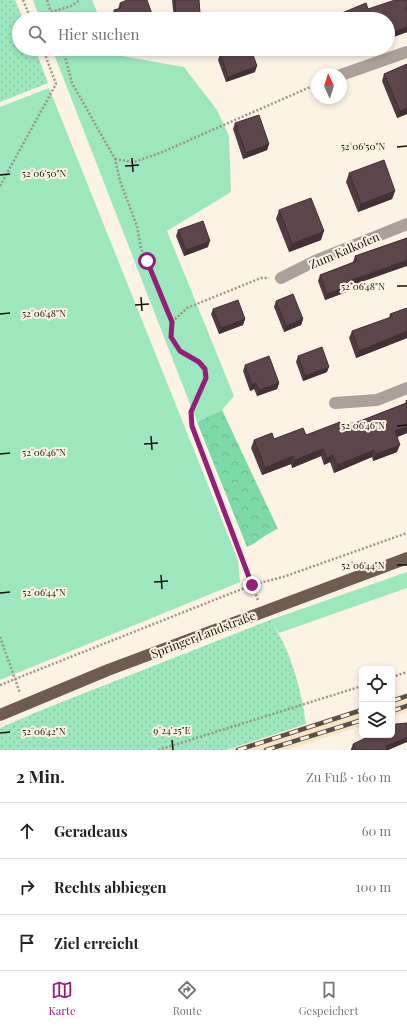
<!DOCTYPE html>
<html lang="de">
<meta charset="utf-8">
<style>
:root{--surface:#fff;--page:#f2f2f2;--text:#222;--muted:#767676;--line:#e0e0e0;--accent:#951e79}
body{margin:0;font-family:"Playfair Display",serif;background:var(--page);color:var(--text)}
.controls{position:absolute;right:12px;bottom:12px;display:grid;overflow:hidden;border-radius:6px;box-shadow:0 2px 6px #0003}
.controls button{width:36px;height:36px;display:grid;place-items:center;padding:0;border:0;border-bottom:1px solid var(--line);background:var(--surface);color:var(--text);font:20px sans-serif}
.compass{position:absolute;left:311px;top:68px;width:36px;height:36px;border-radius:50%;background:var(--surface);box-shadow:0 2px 6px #0003;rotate:356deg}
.stop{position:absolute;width:12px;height:12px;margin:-9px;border:3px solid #951e79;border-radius:50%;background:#fff}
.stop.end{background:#951e79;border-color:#fff;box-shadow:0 1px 4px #0008}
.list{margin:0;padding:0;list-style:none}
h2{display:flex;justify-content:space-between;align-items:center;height:52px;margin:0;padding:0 16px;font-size:17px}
h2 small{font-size:13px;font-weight:400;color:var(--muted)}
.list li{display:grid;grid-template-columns:26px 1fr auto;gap:12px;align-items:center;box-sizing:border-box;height:56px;padding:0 16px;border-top:1px solid var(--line)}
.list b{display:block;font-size:15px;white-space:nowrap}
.list em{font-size:13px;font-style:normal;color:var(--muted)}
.icon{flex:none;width:22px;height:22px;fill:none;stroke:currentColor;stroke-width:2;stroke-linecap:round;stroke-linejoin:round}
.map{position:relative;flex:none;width:407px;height:750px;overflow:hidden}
.search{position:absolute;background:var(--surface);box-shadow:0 2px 6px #0003;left:12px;right:12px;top:12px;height:44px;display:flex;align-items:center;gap:10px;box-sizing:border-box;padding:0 14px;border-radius:22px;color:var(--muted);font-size:15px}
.sheet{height:220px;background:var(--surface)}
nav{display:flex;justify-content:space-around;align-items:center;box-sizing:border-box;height:56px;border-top:1px solid var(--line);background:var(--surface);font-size:11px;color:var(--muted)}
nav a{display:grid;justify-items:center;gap:2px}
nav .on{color:var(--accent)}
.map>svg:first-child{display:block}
.built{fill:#fae4c6}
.grass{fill:#9ce7bd}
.forest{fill:url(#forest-crowns)}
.garden{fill:url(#garden-dots)}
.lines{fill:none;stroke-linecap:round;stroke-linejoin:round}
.path{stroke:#9c9488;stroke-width:2.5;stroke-dasharray:2 2;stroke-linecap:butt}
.minor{stroke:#aca09a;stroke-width:12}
.major{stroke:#6f5b51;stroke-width:12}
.rail-casing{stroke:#585047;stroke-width:4.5}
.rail{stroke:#fdf3e5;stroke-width:3;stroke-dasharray:9;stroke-linecap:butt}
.wall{fill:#513b41}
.shaded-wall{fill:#423035}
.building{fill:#5e454c;stroke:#423035}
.route{stroke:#951e79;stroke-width:5}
.ticks{fill:none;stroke:#18120a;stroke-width:1.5}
.labels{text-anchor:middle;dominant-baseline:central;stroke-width:4;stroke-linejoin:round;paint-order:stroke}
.street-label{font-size:12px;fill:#18120a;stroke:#fdf3e5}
.ticks-label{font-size:10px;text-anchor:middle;fill:#18120a;stroke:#fdf3e5;stroke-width:4;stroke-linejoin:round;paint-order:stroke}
</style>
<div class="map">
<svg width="407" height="750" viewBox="0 0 407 750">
<defs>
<pattern id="forest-crowns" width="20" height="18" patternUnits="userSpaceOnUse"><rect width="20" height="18" fill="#7cd9a8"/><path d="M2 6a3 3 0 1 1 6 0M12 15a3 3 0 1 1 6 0" fill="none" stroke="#6ab98f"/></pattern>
<pattern id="garden-dots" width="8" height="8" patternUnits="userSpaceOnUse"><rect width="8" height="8" fill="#9ce7bd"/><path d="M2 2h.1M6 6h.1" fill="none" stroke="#86c5a1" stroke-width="1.8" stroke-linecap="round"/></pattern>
</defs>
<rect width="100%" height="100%" fill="#fdf3e5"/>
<!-- built -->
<g class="built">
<polygon points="407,693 407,712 392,717 392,697"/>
<polygon points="362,707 362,726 286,750 226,750"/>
</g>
<!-- grass -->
<g class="grass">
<polygon points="33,0 92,0 100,19 40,19"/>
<polygon points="52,49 113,49 116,55 184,67 217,110 229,136 231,192 167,231 234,396 222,410 197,422"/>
<polygon points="49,88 238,560 240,582 0,680 0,107"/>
<polygon points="407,572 407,588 279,633 270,620"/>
</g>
<!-- forest -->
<path class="forest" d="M222 410 278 529C266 533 259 542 247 547L197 422Z"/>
<!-- garden -->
<g class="garden">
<polygon points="0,0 15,0 23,19 19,19 19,49 35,49 48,83 0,102"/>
<path d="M270 620C291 650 301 689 306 724L226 750H0V728L39 711Z"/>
</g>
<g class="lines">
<!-- path -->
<g class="path">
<polyline points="23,0 31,19"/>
<polyline points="47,0 53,19"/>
<polyline points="51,12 71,6 80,0"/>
<polyline points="115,159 134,162 160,153 317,84"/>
<polyline points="0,186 56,84 43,49"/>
<polyline points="172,322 187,308 261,278 269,278"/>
<polyline points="258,600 252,585 283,577 407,533"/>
<polyline points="0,637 20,693"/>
<polyline points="392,677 407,672"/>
<polyline points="0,685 252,585 192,426 191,412 206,378 205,369 199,362 181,351 171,337 172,323 141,248 137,226 120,181 115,159 72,83 63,49"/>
<polyline points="158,750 362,686"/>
</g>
<!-- minor -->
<g class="minor">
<polyline points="341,75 407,52"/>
<polyline points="281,278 315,261 407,224"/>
<polyline points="335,403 377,400 407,388"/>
</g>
<!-- major -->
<polyline class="major" points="0,715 108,670 407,558"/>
<!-- rail casing -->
<g class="rail-casing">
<g id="rail">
<polyline points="392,701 407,696"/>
<polyline points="392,711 407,706"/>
<polyline points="238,750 362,710"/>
<polyline points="266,750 362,720"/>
</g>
</g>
<!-- rail -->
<use href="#rail" class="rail"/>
</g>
<!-- wall -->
<g class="wall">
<polygon points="172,0 199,0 200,13 198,19 174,19"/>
<polygon points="407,0 407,32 388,39 388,19 335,19 337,15 368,9"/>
<polygon points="120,3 150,19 113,19 112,16 114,10 118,9"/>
<polygon points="220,54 255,72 226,82 218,60"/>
<polygon points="407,64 407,114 397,118 382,81 384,74"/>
<polygon points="235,123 269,144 267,150 243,159 233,129"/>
<polygon points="349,173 395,191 392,199 358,212 346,182"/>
<polygon points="279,210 321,240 289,252 276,219"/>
<polygon points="178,230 208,247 184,256 176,236"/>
<polygon points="407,238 351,285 349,291 325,300 318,281 320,275 353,262 355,256"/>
<polygon points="276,301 303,319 301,325 284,332 274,307"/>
<polygon points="407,308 407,338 356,358 349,338 352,331 389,318 390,314"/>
<polygon points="213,309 245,319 243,325 219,334 211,314"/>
<polygon points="298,356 327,372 303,381 296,362"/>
<polygon points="245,365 279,383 277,389 257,396 254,389 250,391 243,371"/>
<polygon points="407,400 407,433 397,437 397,452 373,461 372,457 334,473 330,462 324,465 321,456 292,468 291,464 262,475 251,448 254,440 274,439 306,435 342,428 405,403 406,401"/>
<polygon points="406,742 388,750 351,750 351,749 353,744"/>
</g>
<!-- shaded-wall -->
<g class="shaded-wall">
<polygon points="200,13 198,19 184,19 186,15"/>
<polygon points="152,14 150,19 142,19 143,17"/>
<polygon points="407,27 407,32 388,39 388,34"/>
<polygon points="257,66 255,72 226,82 228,77"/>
<polygon points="407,108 407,114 397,118 400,111"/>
<polygon points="269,144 267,150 243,159 246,153"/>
<polygon points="395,191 392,199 358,212 361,204"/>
<polygon points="324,231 321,240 289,252 292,244"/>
<polygon points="210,241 208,247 184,256 186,250"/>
<polygon points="407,260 407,266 347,287 349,281"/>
<polygon points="351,285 349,291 325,300 327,294"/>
<polygon points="245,319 243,325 219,334 221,328"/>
<polygon points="303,319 301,325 284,332 286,326"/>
<polygon points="407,331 407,338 356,358 359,351"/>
<polygon points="329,367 327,372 303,381 305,376"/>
<polygon points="256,383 254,389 250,391 252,385"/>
<polygon points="279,383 277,389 257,396 259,390"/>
<polygon points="407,427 407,433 392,439 395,431"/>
<polygon points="400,445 397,452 373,461 376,454"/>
<polygon points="323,449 321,456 292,468 295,460"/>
<polygon points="374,450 372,457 334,473 337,465"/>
<polygon points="333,455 330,462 324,465 327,458"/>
<polygon points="293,456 291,464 262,475 265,468"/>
<polygon points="407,737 407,742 388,750 384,750 386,746"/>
</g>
<!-- building -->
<g class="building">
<polygon points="127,0 147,0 152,14 143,17 144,19 117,19 114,10 121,8 120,3"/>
<polygon points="175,0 199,0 200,13 186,15 186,19 176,19"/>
<polygon points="395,0 407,0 407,6 406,7 407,11 407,27 388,34 388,19 339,19 337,15 366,3 368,9"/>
<polygon points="235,49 251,49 257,66 228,77 220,54"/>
<polygon points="407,64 407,108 400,111 384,74"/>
<polygon points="259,115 269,144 246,153 235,123"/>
<polygon points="384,160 395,191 361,204 349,173"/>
<polygon points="311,198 324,231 292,244 279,210"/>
<polygon points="203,221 210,241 186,250 178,230"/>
<polygon points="407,238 407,260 349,281 351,285 327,294 320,275 357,261 355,256"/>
<polygon points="293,294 303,319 286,326 276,301"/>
<polygon points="238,300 245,319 221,328 213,309"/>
<polygon points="407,308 407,331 359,351 352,331 391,317 390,314"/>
<polygon points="322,347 329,367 305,376 298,356"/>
<polygon points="269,356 279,383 259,390 256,383 252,385 245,365"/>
<polygon points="407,400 407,427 395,431 400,445 376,454 374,450 337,465 333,455 327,458 323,449 295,460 293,456 265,468 254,440 272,433 274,439 303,428 306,435 340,422 342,428 407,403 406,401"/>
<polygon points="407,723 407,737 386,746 387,750 356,750 353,744 372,735 392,735 392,726 396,724"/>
</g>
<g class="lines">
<!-- route -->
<polyline class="route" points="147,261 172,322 171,337 180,351 199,362 205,369 206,378 191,412 192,426 252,585"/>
</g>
<!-- ticks -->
<path class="ticks" d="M397 147 407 146M132 158 133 172M125 166 139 165M0 175 10 174M397 286H407M141 297 142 311M135 305 149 304M0 314 10 313M397 426 407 425M151 436 152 450M144 444 158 443M0 454 10 453M397 565H407M161 575 162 589M154 582 168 581M0 593 10 592M0 733 10 732M172 740 173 750"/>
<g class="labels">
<!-- street labels -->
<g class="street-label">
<text transform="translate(344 250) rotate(-23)">Zum Kalkofen</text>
<text transform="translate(203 634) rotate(-21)">Springer Landstraße</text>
</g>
</g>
<g class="ticks-label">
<text x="363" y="150">52°06'50"N</text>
<text x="44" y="177">52°06'50"N</text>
<text x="363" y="290">52°06'48"N</text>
<text x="44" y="317">52°06'48"N</text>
<text x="363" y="429">52°06'46"N</text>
<text x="44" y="456">52°06'46"N</text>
<text x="363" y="569">52°06'44"N</text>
<text x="44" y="596">52°06'44"N</text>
<text x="172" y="734">9°24'25"E</text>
<text x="44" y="735">52°06'42"N</text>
</g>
</svg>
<div class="controls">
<button><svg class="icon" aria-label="locate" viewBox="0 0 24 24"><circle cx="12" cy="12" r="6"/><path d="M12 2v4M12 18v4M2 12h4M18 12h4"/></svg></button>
<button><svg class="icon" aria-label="layers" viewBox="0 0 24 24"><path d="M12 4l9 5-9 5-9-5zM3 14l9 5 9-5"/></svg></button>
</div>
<svg class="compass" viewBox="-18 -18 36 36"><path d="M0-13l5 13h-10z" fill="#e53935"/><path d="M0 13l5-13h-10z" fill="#767676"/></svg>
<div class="stop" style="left:147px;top:261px"></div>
<div class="stop end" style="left:252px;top:585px"></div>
<div class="search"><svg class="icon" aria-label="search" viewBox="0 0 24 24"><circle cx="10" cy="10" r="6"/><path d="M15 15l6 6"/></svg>Hier suchen</div>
</div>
<section class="sheet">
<h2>2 Min.<small>Zu Fuß · 160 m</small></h2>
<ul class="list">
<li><svg class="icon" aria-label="ahead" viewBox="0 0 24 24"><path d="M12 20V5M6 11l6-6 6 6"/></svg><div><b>Geradeaus</b></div><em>60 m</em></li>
<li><svg class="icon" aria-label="right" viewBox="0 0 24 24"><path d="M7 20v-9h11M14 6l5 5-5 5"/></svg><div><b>Rechts abbiegen</b></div><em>100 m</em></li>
<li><svg class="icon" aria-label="arrive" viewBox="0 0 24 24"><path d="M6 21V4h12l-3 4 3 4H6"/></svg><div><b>Ziel erreicht</b></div></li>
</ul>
</section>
<nav>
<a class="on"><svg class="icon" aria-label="map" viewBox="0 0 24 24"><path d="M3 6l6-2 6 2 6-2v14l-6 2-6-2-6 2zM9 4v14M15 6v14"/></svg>Karte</a>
<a><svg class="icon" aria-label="directions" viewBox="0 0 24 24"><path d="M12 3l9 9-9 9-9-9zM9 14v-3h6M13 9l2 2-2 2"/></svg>Route</a>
<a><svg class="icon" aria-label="saved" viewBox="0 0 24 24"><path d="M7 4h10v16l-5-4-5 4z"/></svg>Gespeichert</a>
</nav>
